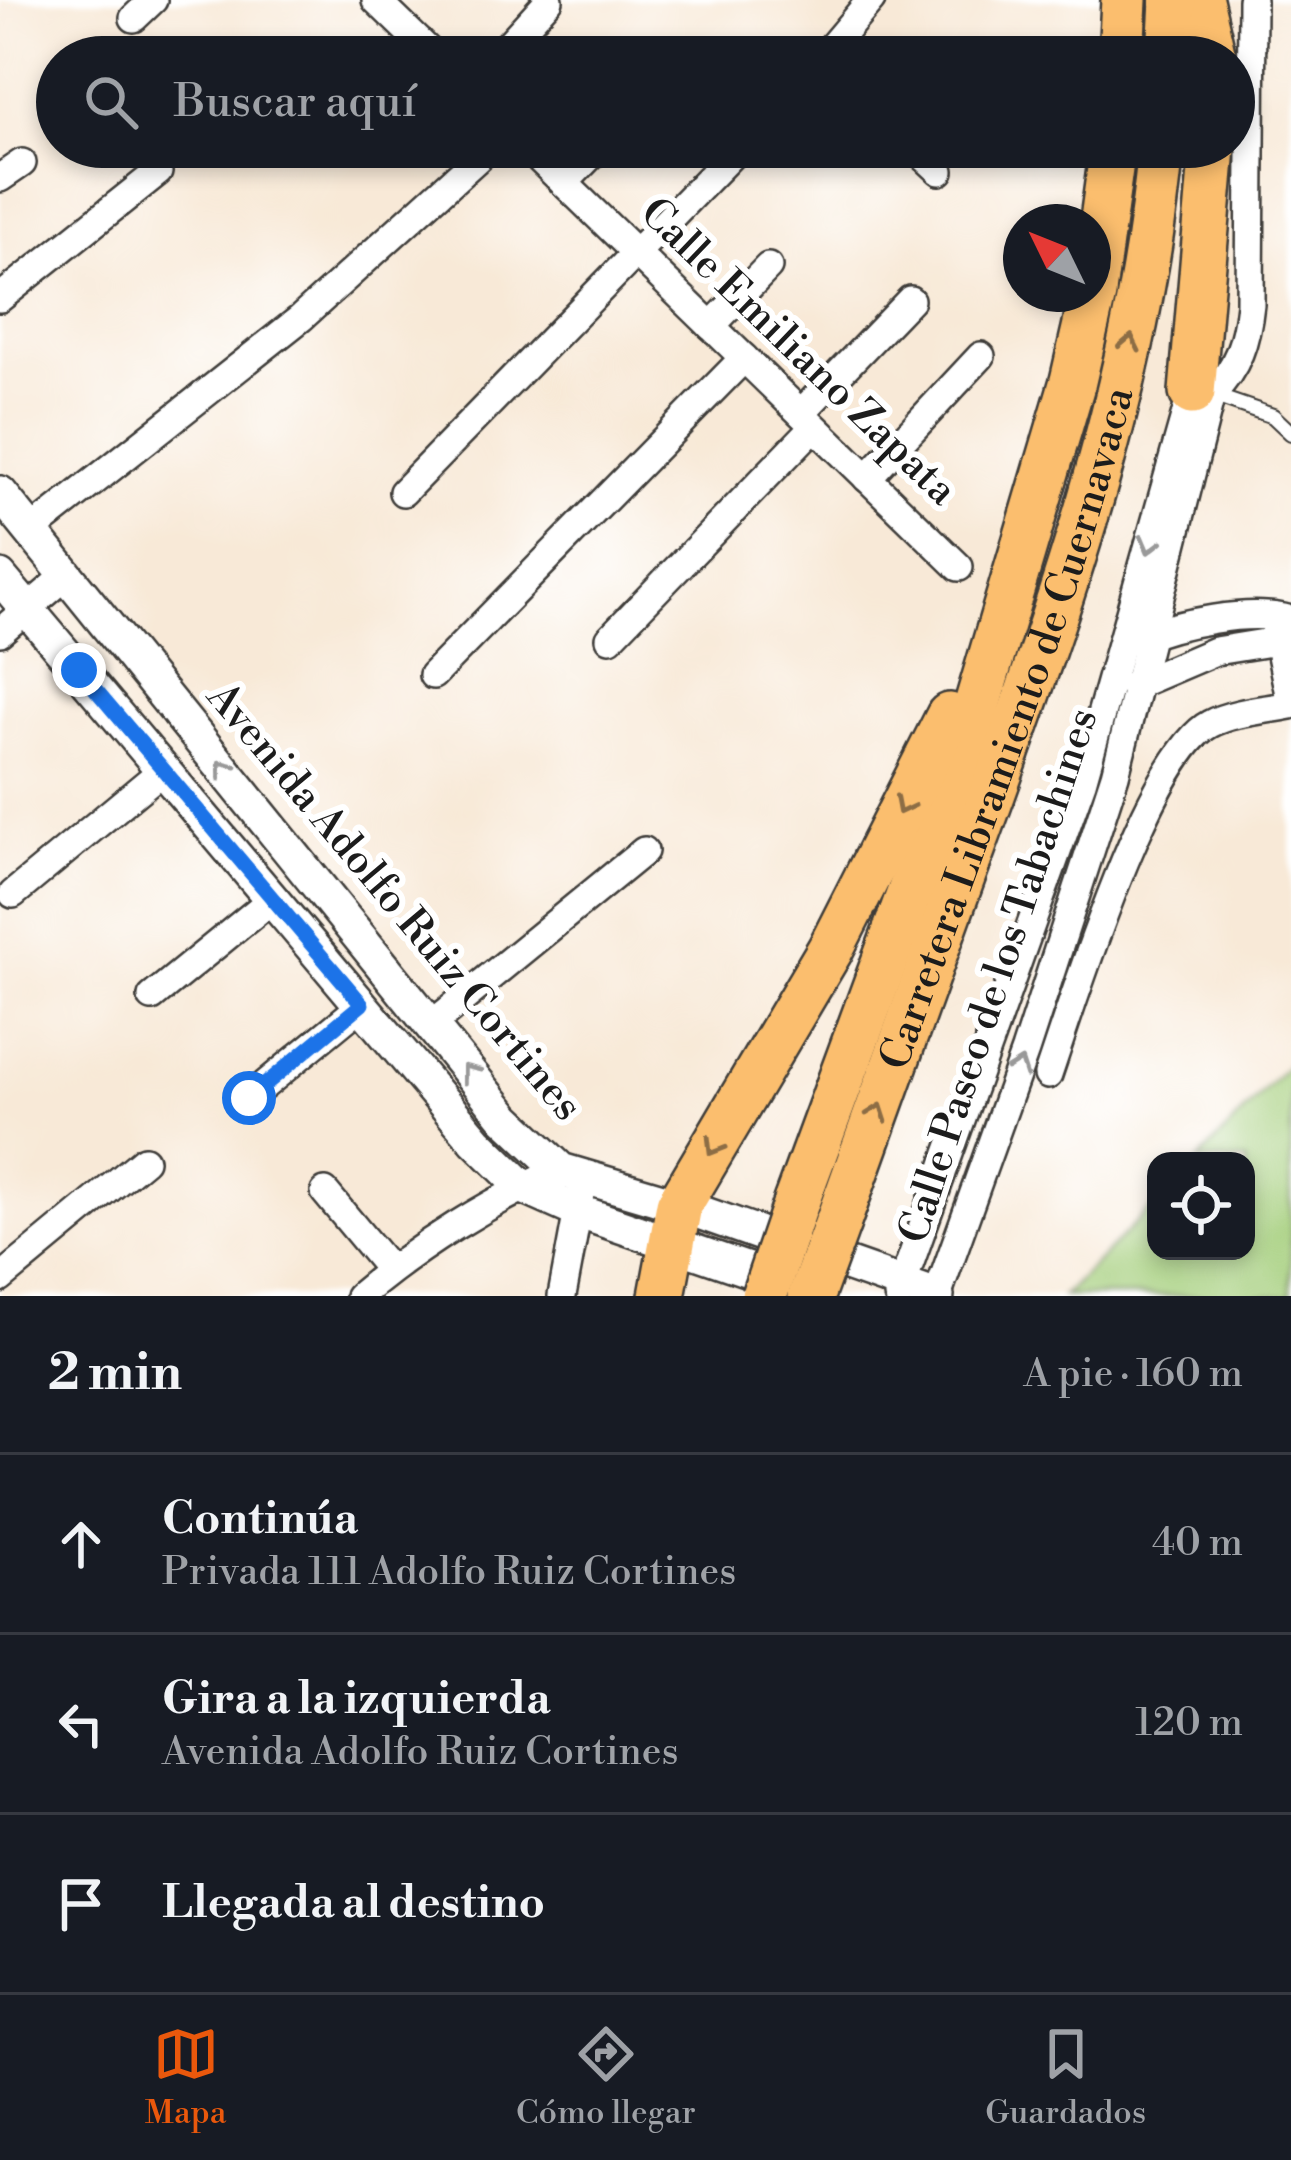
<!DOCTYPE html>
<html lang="es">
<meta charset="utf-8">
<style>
:root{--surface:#171b24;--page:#20242c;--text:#f1f3f6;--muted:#9ea1a6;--line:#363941;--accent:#ea580c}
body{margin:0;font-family:"Libre Bodoni",serif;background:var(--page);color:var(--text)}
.controls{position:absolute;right:36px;bottom:36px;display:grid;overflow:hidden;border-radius:24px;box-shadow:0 6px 18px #0003}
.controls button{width:108px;height:108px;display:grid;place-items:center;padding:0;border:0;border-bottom:3px solid var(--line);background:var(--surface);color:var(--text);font:60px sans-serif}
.compass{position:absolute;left:1003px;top:204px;width:108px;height:108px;border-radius:50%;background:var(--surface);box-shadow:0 6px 18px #0003;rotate:313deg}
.stop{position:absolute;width:36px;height:36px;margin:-27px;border:9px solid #1a73e8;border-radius:50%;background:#fff}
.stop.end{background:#1a73e8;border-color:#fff;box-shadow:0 3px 12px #0008}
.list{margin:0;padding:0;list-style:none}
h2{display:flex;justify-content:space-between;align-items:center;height:156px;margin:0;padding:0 48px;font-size:51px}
h2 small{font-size:39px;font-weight:400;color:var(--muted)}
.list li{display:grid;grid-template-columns:78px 1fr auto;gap:36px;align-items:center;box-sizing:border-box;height:180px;padding:0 48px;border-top:3px solid var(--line)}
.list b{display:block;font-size:45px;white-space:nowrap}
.list p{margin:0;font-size:39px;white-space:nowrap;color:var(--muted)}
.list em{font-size:39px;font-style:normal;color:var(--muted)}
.icon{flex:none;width:66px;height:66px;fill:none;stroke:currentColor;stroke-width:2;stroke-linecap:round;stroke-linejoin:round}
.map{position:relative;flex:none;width:1291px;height:1296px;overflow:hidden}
.search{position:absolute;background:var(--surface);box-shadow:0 6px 18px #0003;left:36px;right:36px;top:36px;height:132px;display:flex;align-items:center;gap:30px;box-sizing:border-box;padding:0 42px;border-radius:66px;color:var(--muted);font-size:45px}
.sheet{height:696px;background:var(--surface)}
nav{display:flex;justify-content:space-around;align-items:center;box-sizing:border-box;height:168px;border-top:3px solid var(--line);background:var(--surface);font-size:33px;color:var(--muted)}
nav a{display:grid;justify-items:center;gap:6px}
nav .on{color:var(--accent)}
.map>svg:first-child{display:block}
.green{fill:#a3cd79;stroke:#60744a;stroke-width:3}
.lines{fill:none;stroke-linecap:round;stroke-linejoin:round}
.service-casing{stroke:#3d3b38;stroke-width:18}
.minor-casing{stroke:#3d3b38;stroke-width:32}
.tertiary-casing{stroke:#3d3b38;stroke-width:38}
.trunk-casing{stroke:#3d3b38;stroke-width:50}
.service{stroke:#fff;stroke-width:14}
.minor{stroke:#fff;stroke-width:27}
.tertiary{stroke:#fff;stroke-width:33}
.trunk{stroke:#fbbe6e;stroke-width:45}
.trunk-bridge-casing{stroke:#3d3b38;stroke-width:50;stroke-linecap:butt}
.trunk-bridge{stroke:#fbbe6e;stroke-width:45}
.oneway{stroke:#8c6d45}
.oneway2{stroke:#999}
.route{stroke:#1a73e8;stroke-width:15}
.labels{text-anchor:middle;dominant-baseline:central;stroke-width:12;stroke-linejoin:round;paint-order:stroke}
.street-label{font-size:42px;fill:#1c1c1c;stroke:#fff}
</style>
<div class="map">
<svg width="1291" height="1296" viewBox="0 0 1291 1296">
<rect width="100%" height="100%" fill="#fff"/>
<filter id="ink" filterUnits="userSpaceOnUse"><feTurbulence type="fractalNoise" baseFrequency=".00833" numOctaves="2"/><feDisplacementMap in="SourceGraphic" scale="24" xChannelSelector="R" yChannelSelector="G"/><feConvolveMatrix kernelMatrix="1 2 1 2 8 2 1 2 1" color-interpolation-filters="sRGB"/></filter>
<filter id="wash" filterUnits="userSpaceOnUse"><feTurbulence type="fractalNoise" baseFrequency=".004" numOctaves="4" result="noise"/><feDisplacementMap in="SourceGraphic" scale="48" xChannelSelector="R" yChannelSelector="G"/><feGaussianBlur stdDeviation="2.7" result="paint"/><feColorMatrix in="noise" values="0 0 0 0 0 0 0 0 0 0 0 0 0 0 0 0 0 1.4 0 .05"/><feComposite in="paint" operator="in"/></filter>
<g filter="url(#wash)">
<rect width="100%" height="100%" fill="#f8e9d7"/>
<!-- green -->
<polygon class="green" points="1291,1062 1291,1296 1063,1296 1156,1203 1156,1251 1246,1251 1246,1161 1198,1161"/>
</g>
<g filter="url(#ink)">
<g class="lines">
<!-- service casing -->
<g class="service-casing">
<polyline id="service" points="1209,394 1273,416 1291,433"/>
</g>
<!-- minor casing -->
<g class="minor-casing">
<g id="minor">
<polyline points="376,0 435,57"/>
<polyline points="134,18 153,0"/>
<polyline points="497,57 549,0"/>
<polyline points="823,57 871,0"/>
<polyline points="527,147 959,567"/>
<polyline points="914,147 940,171"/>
<polyline points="0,178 22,163"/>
<polyline points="564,183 599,147"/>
<polyline points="0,298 158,172"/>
<polyline points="711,326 768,267"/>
<polyline points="801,413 910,300"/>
<polyline points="867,478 981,356"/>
<polyline points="403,492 739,147"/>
<polyline points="31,531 301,318 490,147"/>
<polyline points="1275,625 1291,704"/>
<polyline points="0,632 67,575"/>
<polyline points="610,638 814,427"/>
<path d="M1137 640C1176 623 1251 608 1291 620"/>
<polyline points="433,675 744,358"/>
<polyline points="1133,686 1215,651 1277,641 1291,631"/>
<polyline points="13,894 164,769"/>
<polyline points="152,997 271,900"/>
<polyline points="431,1025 644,851"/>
<path d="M1048 1075C1072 1005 1149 755 1210 724 1232 712 1266 710 1291 705"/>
<polyline points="249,1098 362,1005"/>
<polyline points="325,1192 390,1270"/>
<polyline points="0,1279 144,1160"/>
<path d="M359 1296C418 1246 490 1201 561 1170"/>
<polyline points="562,1296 581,1194"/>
<polyline points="898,1296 1082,782 1192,392"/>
<path d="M937 1296 1025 1051 1115 775 1211 395C1238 367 1246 342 1250 304L1252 0"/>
</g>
</g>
<!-- tertiary casing -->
<g class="tertiary-casing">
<g id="tertiary">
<polyline points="0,493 506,1118 561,1170 679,1205 937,1296"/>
<polyline points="0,577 476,1141 523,1187 577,1211 792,1285"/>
</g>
</g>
<!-- trunk casing -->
<g class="trunk-casing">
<g id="trunk">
<polyline points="1200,0 1213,57"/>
<polyline points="1121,57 1124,0"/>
<polyline points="1170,57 1173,0"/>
<polyline points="1093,292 1113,147"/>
<polyline points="1192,392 1213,147"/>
<polyline points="796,1202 969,732 1073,381 1093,294"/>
<path id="s1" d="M838 1222C889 1079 940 937 992 795 1067 585 1141 371 1161 147"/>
<polyline points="662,1296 679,1205 830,950 949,716"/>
</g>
</g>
<!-- service -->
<use href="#service" class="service"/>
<!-- minor -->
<use href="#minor" class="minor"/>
<!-- tertiary -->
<use href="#tertiary" class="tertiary"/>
<!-- trunk -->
<use href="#trunk" class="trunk"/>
<!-- trunk-bridge casing -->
<g class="trunk-bridge-casing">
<g id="trunk-bridge">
<polyline points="764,1296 796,1202"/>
<polyline points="811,1296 838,1222"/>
</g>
</g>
<!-- trunk-bridge -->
<use href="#trunk-bridge" class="trunk-bridge"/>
</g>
<!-- one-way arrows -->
<defs><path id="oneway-chevron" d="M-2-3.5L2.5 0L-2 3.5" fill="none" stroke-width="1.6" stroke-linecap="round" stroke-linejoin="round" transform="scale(3)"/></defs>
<g class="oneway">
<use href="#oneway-chevron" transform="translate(1130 343) rotate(-78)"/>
<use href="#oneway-chevron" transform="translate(903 806) rotate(117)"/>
<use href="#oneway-chevron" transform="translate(878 1112) rotate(-70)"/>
<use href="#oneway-chevron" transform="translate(714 1147) rotate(121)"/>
</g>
<g class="oneway2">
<use href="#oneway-chevron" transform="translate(1150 545) rotate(105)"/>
<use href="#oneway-chevron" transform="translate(224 768) rotate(-129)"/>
<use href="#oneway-chevron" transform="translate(1019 1067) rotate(-70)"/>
<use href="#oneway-chevron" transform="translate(469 1072) rotate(-128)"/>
</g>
</g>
<g class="lines" filter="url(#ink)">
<!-- route -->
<polyline class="route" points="79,670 362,1004 249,1098"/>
</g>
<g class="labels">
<!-- street labels -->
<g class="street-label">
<text transform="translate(798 352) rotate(44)">Calle Emiliano Zapata</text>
<text stroke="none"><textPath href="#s1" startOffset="522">Carretera Libramiento de Cuernavaca</textPath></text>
<text transform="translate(394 902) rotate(50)">Avenida Adolfo Ruiz Cortines</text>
<text transform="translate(999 976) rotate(-72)">Calle Paseo de los Tabachines</text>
</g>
</g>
</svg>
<div class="controls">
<button><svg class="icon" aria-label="locate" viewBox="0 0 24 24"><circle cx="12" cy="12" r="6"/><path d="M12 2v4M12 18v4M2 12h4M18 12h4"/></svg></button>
</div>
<svg class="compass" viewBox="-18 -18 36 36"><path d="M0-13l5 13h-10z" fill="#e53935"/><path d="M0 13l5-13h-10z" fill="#9ea1a6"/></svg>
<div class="stop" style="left:249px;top:1098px"></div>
<div class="stop end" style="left:79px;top:670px"></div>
<div class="search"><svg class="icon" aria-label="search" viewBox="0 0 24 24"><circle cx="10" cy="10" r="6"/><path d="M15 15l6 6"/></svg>Buscar aquí</div>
</div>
<section class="sheet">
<h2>2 min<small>A pie · 160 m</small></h2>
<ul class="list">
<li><svg class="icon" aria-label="ahead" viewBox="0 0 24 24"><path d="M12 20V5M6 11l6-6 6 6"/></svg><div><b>Continúa</b><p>Privada 111 Adolfo Ruiz Cortines</p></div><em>40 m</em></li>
<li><svg class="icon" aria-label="left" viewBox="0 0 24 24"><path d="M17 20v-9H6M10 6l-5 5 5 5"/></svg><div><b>Gira a la izquierda</b><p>Avenida Adolfo Ruiz Cortines</p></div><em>120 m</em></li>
<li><svg class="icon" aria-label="arrive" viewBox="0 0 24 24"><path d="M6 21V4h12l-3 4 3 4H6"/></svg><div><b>Llegada al destino</b></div></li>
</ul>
</section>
<nav>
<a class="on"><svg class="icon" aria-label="map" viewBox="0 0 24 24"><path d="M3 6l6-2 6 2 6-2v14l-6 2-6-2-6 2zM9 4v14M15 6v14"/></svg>Mapa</a>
<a><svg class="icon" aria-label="directions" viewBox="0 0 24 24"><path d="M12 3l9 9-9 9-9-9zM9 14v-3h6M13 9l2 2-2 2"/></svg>Cómo llegar</a>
<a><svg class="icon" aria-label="saved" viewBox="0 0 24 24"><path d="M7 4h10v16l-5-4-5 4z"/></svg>Guardados</a>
</nav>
